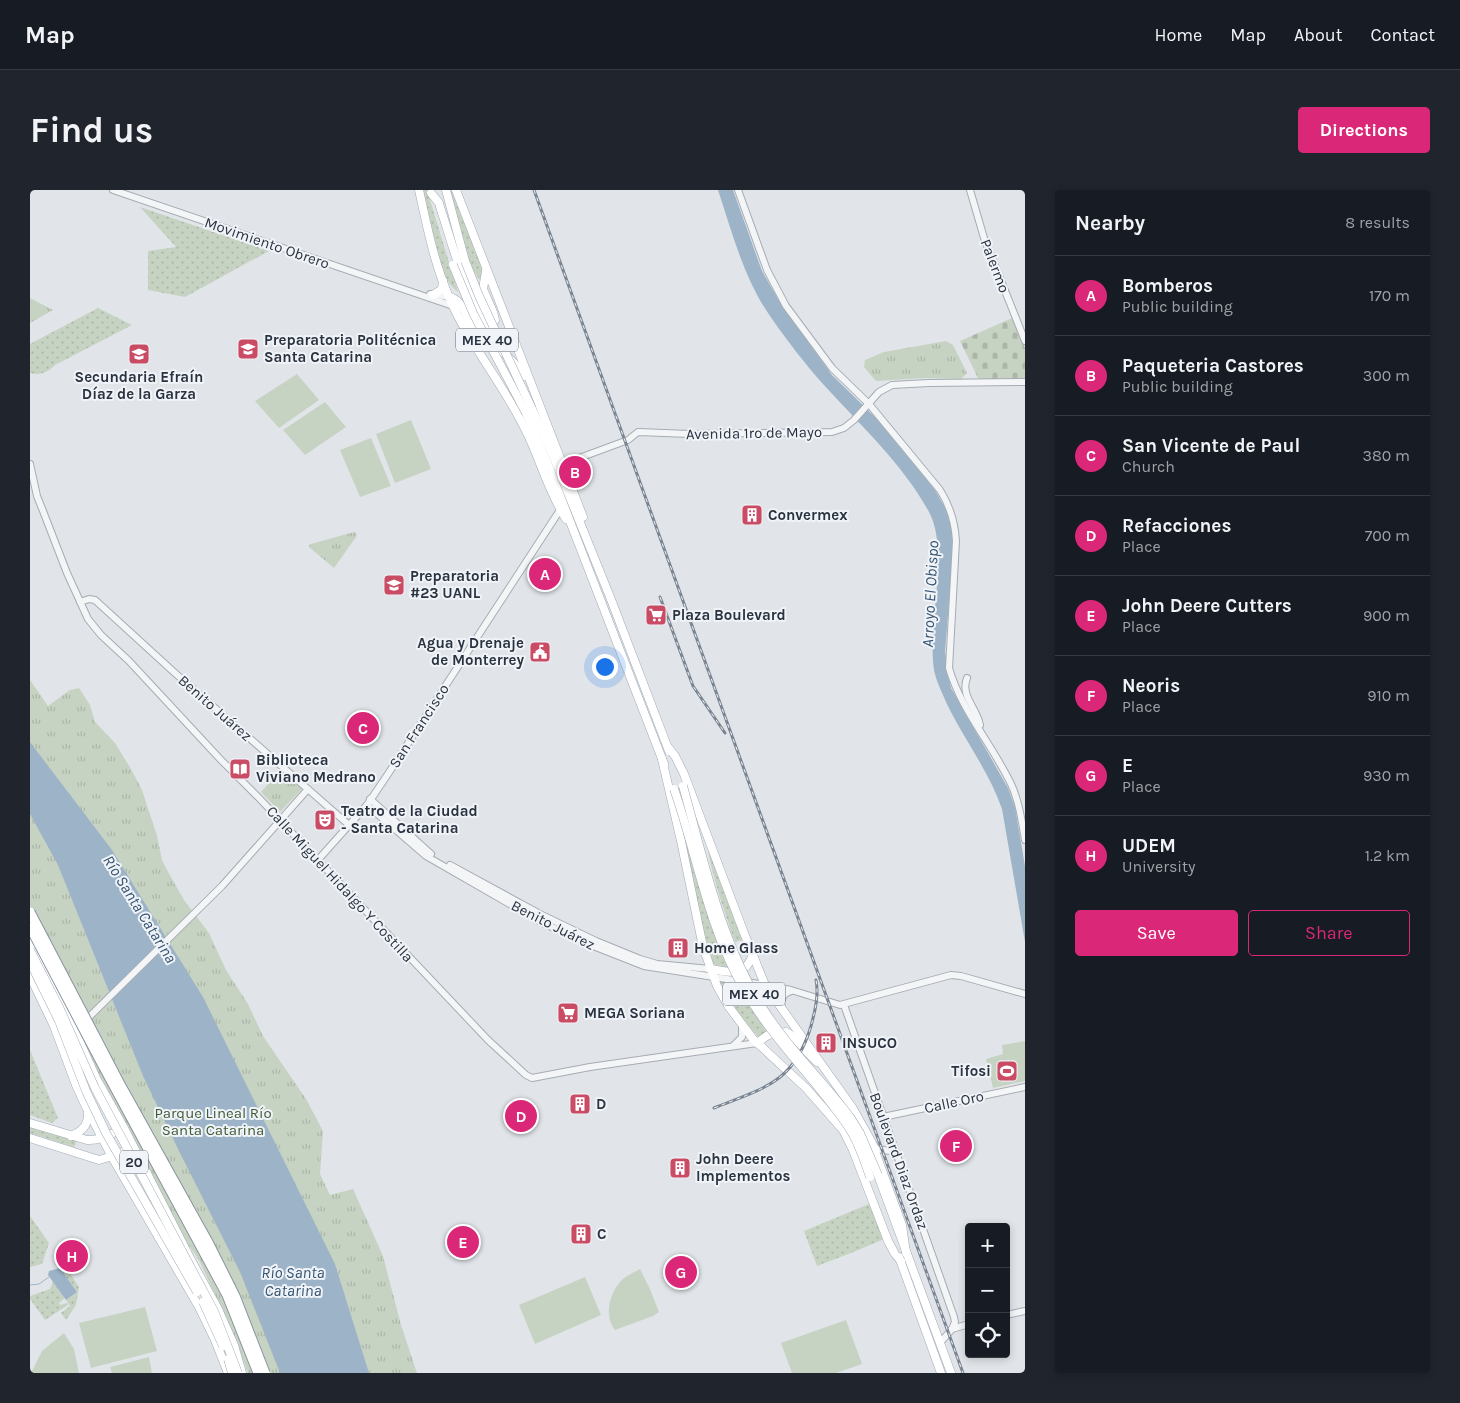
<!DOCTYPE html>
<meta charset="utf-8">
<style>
:root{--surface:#171b24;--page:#20242c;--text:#f1f3f6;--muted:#9ea1a6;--line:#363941;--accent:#db2777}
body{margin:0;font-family:Karla,sans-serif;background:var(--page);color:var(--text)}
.controls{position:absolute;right:15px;bottom:15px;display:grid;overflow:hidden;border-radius:5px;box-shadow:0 2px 8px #0003}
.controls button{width:45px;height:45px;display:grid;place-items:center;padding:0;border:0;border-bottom:1px solid var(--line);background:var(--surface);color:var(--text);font:25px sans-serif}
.you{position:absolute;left:574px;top:476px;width:18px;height:18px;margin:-12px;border:4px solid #fff;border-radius:50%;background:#1a73e8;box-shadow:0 0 0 8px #1a73e833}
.badge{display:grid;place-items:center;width:32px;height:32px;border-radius:50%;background:var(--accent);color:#fff;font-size:16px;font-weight:700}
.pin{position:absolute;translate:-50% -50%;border:2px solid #fff;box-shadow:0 1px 5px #0006}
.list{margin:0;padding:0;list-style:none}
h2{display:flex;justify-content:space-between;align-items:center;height:65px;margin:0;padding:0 20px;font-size:21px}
h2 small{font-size:16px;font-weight:400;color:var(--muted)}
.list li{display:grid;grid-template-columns:32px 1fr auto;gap:15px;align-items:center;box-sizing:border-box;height:80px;padding:0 20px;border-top:1px solid var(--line)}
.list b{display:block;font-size:19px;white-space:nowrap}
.list p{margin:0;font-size:16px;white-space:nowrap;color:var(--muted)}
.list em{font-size:16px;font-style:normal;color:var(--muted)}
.actions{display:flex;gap:10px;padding:15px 20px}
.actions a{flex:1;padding:11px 0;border:1px solid var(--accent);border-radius:5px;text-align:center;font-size:18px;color:var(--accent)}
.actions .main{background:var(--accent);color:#fff}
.icon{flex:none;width:28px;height:28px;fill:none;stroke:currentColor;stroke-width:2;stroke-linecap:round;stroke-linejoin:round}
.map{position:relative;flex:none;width:995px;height:1183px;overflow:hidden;border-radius:5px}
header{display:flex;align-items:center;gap:30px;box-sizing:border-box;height:70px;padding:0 25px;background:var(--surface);border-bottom:1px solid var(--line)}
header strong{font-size:24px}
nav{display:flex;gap:28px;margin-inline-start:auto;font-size:18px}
.intro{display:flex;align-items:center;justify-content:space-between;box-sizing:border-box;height:120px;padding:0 30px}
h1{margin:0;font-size:35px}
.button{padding:12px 22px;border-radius:5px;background:var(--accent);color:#fff;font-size:18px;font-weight:700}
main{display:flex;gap:30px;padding:0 30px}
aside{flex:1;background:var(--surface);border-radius:5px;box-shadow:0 2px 8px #0003}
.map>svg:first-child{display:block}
.grass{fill:url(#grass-dots)}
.cemetery{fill:url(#cemetery-stones)}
.park{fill:url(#park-tufts)}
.pitch{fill:#c7d3c2}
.water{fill:#9db4c8}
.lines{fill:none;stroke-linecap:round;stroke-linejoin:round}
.stream{stroke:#9db4c8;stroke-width:1}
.minor-casing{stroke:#a6acb3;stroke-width:8}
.major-casing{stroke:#a1aab4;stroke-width:9}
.minor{stroke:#f4f5f7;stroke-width:6}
.major{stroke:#fff;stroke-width:8}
.rail-casing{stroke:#7b8592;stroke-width:3}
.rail{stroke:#f0f3f7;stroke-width:1;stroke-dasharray:4;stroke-linecap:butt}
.major-bridge-casing{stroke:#a1aab4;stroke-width:9;stroke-linecap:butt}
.highway-bridge-casing{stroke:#89939f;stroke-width:11;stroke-linecap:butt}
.major-bridge{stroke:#fff;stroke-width:8}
.highway-bridge{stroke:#fff;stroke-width:9}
.labels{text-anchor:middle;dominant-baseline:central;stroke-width:4;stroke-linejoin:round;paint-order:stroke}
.shield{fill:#f0f3f7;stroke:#656d77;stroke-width:1}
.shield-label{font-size:14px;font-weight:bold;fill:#2a3340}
.street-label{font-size:15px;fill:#2a3340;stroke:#f0f3f7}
.poi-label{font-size:15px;font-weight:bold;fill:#2a3340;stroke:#f0f3f7;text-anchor:start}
.park-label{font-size:15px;fill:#405b38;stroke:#f0f3f7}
.water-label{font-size:16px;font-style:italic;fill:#355473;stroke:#f0f3f7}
</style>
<header>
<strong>Map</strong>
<nav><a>Home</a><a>Map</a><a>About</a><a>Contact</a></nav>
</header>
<div class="intro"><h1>Find us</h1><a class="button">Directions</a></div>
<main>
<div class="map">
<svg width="995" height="1183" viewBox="0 0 995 1183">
<defs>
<pattern id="grass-dots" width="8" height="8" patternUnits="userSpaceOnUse" patternTransform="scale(1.25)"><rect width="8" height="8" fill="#c7d3c2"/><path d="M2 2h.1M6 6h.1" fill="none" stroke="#abb6a8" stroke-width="1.8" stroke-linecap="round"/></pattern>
<pattern id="cemetery-stones" width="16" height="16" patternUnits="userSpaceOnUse" patternTransform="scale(1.25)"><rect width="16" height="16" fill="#c7d3c2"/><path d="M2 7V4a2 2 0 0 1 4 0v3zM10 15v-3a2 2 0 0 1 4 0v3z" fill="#abb6a8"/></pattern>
<pattern id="park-tufts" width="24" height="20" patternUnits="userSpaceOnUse" patternTransform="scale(1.25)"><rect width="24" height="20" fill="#c7d3c2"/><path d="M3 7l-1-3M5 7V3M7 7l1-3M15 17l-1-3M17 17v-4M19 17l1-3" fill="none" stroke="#abb6a8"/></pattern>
</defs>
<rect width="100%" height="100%" fill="#e1e5e9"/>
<!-- grass -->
<g class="grass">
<path d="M392 0H397L428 102C404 85 398 28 392 0Z"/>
<path d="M420 0H421L453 81 451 91C437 79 425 20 420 0Z"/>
<polygon points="110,17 239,61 155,107 118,100 118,61 146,57"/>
<path d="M68 118 102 135 25 175C18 182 10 186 0 183V154Z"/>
<polygon points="649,618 680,729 699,779 683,774 668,720 648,628"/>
<path d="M677 656 713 750 705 752C694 721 683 689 677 656Z"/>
<polygon points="687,790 706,793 737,841 728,847 701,814"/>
<polygon points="0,860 28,928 22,933 0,925"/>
<polygon points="0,935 46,950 46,954 44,957 0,943"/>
<polygon points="839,1014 854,1049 826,1061 787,1076 774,1041"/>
<polygon points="0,1026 19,1053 12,1074 0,1077"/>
<polygon points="33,1072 49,1097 46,1115 36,1130 31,1123 40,1116 36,1110 47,1102 27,1074"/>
<polygon points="23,1092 35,1108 29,1113 30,1115 37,1113 38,1115 15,1130 0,1109 0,1106 20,1099"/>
</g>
<!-- cemetery -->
<polygon class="cemetery" points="982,128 995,158 995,189 949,190 930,151"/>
<!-- park -->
<g class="park">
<polygon points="0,108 23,120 0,133"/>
<polygon points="916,151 923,155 937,183 931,189 896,188 846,191 834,177 835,170 854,162"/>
<polygon points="324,342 327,344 326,347 304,378 280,358 279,355 281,354"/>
<polygon points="0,490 18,516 40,500 49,498 60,515 65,532 85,553 101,579 112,600 127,646 132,670 137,680 154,710 179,743 196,780 218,814 233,846 276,909 293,941 290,984 300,1005 323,999 353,1066 371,1135 387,1183 218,1183 203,1144 169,1070 95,963 73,922 0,751"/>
<polygon points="251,580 273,598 250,622 231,602"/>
</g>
<!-- pitch -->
<g class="pitch">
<polygon points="267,184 289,210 249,238 225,211"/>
<polygon points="295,212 316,237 275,265 253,240"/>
<polygon points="381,230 401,279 365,293 346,244"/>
<polygon points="341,248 361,296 330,307 310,260"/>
<polygon points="995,851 995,891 963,898 956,869 973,864 972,855"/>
<path d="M610 1079 620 1099 629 1122 623 1126 585 1140C574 1126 579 1105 590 1092 595 1086 603 1083 610 1079Z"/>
<polygon points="555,1087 571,1125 505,1154 489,1115"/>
<polygon points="115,1117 127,1161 61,1178 49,1133"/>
<polygon points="816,1130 832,1174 806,1183 762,1183 751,1153"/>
<polygon points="34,1143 44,1159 49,1183 1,1183 12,1161"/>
<polygon points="119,1167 122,1183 82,1183 80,1177"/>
</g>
<!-- water -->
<g class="water">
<path d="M688 0H703L732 81 752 116 802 185 847 229 905 300 917 321 923 342 922 374 915 462 921 498 978 598 985 617 995 676V752L972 619C959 581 933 548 916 512 912 502 906 491 904 480 897 434 920 361 899 322 873 274 830 235 793 194 774 173 756 149 740 126 714 89 702 42 688 0Z"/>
<polygon points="0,552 82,660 173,807 305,1074 339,1183 250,1183 210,1082 148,959 113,886 28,675 0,624"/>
<polygon points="30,1078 47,1102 36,1110 18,1085 19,1081"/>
</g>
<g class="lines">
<!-- stream -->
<polyline class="stream" points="0,1095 9,1094 19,1087"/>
<!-- minor casing -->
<g class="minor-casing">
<g id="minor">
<polyline points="83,0 423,116"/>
<path d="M708 0 737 80 756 116 802 178 839 214 910 300C920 316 925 332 926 351L919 478C930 518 963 556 981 594 989 611 992 632 995 650"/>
<polyline points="940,0 954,48 995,151"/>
<polyline points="400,104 419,107"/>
<polyline points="0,274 7,306 13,321 37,383 58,429 71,445 99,471 191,570 229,608 458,850 496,885 502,888 560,877 727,853"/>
<polyline points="533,274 598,250 608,242 660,244 802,242 814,238 824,230 849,202 862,195 899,193 995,192"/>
<polyline points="50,412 59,409 65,410 146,484 319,635"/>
<path d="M937 488C930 506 947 518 950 535"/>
<polyline points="340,609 401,664"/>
<polyline points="337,615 396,666 511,732 563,756 614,776 735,795 761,800 810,815 921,785 931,786 995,804"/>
<polyline points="287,671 337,615 356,587 530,320"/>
<polyline points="420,675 510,724 566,751 610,769 627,774 680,779"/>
<polyline points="814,815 924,1127 925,1132 922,1139"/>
<path d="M752 818C750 810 753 803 761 801"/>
<polyline points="54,832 192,696 278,599"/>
<polyline points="703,856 712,847 712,835"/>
<polyline points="853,927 995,897"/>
<polyline points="843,954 847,959 860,961 868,965"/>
<polyline points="976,1125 995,1121"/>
<polyline points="910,1153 922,1139 939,1134"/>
</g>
</g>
<!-- major casing -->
<g class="major-casing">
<g id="major">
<path d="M389 0C397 36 404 73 419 107 438 153 473 193 495 239 510 268 518 301 536 329"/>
<polyline points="416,0 435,71"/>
<polyline points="426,0 553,327"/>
<path d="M401 3 409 13 411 20C419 43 440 122 458 135L462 134 465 130 463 122 453 99 456 81"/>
<polyline points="403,105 412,99 413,91"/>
<path d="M419 107C434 110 435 128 444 139 451 149 461 154 471 161 481 168 488 177 495 186"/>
<polyline points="502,219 524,268 582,412 639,561"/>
<polyline points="496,223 517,272 634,574"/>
<polyline points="638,557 645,566 654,584 714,743 735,795 822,917 842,953 872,1035 876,1063"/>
<polyline points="632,569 651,651 673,757 687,796 699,817 723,849 776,898 813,940 823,960 858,1051 865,1064 871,1071"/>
<polyline points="0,750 35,819 66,888 94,938 161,1070 188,1119 204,1155 212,1183"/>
<path d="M680 779C701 782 714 788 723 765"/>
<polyline points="0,786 24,836 46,895 57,919 82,967 169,1117 185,1150 198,1183"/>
<path d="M727 853 738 845 756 842C767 847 777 864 787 872"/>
<path d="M0 933 57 950C69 951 81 944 92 939"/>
<path d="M41 946C52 941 58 936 58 924"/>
<polyline points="0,948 69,970 90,964 101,956"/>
<polyline points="848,985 921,1183"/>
<polyline points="869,1067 911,1183"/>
</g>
</g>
<!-- minor -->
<use href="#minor" class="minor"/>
<!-- major -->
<use href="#major" class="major"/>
<!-- rail casing -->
<g class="rail-casing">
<g id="rail">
<polyline points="504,0 933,1183"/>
<polyline points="630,407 663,496 695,543"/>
<path d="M684 918C734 898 764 893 781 836 785 821 789 805 786 790"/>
</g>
</g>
<!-- rail -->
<use href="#rail" class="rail"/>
<!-- major-bridge casing -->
<g class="major-bridge-casing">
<g id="major-bridge">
<polyline points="435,71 449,106 502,219"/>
<polyline points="423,75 443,123 496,223"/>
<path d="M653 596C674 671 690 750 732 817 757 857 792 890 820 927L830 943 848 985"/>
<path d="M644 599C667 665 678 737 714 799 743 850 787 890 819 938 829 953 834 970 840 987"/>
<polyline points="0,760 30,819 65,898 184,1121 208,1183"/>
<polyline points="0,772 29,831 56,901 76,943 167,1102"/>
<polyline points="173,1112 193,1156"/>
<polyline points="198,1169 202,1183"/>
</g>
</g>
<!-- highway-bridge casing -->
<g class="highway-bridge-casing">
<g id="highway-bridge">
<polyline points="0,722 91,896 179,1054 205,1106 235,1183"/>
<polyline points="0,737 71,872 197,1105 228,1183"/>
</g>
</g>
<!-- major-bridge -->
<use href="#major-bridge" class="major-bridge"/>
<!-- highway-bridge -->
<use href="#highway-bridge" class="highway-bridge"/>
</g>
<!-- icons -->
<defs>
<g id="university-square" transform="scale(1.125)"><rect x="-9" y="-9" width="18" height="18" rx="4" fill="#c94b64" stroke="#f0f3f7"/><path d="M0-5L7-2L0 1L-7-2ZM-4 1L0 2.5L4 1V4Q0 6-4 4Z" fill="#fff"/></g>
<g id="school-square" transform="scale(1.125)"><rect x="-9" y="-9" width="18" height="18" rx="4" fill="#c94b64" stroke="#f0f3f7"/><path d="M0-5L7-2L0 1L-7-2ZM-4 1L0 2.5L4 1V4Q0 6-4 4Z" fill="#fff"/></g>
<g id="building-square" transform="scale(1.125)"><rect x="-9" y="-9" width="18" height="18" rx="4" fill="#c94b64" stroke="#f0f3f7"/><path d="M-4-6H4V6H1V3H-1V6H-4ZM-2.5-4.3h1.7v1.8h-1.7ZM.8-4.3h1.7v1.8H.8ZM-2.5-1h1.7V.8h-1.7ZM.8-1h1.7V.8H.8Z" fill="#fff"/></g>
<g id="supermarket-square" transform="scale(1.125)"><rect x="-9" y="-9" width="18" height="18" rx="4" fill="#c94b64" stroke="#f0f3f7"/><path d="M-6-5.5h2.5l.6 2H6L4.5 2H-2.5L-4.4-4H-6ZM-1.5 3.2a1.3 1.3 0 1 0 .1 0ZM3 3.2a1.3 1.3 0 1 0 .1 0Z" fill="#fff"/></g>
<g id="civic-square" transform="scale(1.125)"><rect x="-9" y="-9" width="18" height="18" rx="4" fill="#c94b64" stroke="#f0f3f7"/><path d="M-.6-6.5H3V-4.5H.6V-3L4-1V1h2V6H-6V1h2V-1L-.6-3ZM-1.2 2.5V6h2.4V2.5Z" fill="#fff"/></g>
<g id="library-square" transform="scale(1.125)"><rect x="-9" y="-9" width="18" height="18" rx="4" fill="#c94b64" stroke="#f0f3f7"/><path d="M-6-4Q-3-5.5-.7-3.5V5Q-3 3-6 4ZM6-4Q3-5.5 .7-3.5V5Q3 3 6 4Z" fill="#fff"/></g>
<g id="theatre-square" transform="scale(1.125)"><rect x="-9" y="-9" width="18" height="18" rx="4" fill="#c94b64" stroke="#f0f3f7"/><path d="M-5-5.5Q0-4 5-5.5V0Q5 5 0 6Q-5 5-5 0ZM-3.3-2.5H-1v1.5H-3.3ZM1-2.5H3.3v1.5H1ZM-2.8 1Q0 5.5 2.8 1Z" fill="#fff"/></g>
<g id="stadium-square" transform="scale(1.125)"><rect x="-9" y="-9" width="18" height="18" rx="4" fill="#c94b64" stroke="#f0f3f7"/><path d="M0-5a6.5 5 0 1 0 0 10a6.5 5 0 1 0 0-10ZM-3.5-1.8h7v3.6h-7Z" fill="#fff"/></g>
</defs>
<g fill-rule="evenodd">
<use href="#university-square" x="218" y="159"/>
<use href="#school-square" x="109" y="164"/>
<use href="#building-square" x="722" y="325"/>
<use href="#school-square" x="364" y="395"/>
<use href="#supermarket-square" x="626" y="425"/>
<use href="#civic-square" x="510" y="462"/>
<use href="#library-square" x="210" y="579"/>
<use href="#theatre-square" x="295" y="630"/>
<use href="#building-square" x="648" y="758"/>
<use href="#supermarket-square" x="538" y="823"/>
<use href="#building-square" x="796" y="853"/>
<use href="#stadium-square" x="977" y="881"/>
<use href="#building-square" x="550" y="914"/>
<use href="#building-square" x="650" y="978"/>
<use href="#building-square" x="551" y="1044"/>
</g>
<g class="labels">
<!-- shield labels -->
<g class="shield">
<rect x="426" y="138.5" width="62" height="23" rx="4"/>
<rect x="693" y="792.5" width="62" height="23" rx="4"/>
<rect x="90" y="960.5" width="28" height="23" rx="4"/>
</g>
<g class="shield-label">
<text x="457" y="150">MEX 40</text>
<text x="724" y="804">MEX 40</text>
<text x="104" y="972">20</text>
</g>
<!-- street labels -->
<g class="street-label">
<text transform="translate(237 53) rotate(19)">Movimiento Obrero</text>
<text transform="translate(965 76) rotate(69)">Palermo</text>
<text transform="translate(724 243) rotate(-1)">Avenida 1ro de Mayo</text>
<text transform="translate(185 518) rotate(41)">Benito Juárez</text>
<text transform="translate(389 536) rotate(-57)">San Francisco</text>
<text transform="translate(310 694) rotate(47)">Calle Miguel Hidalgo Y Costilla</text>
<text transform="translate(523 735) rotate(27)">Benito Juárez</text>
<text transform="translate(924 912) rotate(-12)">Calle Oro</text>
<text transform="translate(869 971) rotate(70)">Boulevard Diaz Ordaz</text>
</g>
<!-- poi labels -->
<g class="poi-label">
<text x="234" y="150">Preparatoria Politécnica<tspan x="234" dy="17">Santa Catarina</tspan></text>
<text x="109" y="187" text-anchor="middle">Secundaria Efraín<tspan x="109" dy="17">Díaz de la Garza</tspan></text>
<text x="738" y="325">Convermex</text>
<text x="380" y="386">Preparatoria<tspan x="380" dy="17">#23 UANL</tspan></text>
<text x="642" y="425">Plaza Boulevard</text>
<text x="494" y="453" text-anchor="end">Agua y Drenaje<tspan x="494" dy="17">de Monterrey</tspan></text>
<text x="226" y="570">Biblioteca<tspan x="226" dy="17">Viviano Medrano</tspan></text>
<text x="311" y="621">Teatro de la Ciudad<tspan x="311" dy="17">- Santa Catarina</tspan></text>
<text x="664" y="758">Home Glass</text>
<text x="554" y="823">MEGA Soriana</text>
<text x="812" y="853">INSUCO</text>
<text x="961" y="881" text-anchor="end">Tifosi</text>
<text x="566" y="914">D</text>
<text x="666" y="969">John Deere<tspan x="666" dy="17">Implementos</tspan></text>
<text x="567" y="1044">C</text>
</g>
<!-- park labels -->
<g class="park-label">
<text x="183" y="923">Parque Lineal Río<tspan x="183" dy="17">Santa Catarina</tspan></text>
</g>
<!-- water labels -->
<g class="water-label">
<text transform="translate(900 404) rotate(-87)">Arroyo El Obispo</text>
<text transform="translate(110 719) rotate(58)">Río Santa Catarina</text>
<text x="263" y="1082">Río Santa<tspan x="263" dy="18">Catarina</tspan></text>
</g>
</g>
</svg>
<div class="controls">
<button>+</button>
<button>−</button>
<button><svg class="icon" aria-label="locate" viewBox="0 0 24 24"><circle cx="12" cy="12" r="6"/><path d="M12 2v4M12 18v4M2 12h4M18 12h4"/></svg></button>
</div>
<div class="you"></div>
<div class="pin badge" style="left:515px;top:384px">A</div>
<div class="pin badge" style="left:545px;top:282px">B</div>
<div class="pin badge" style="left:333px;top:538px">C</div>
<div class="pin badge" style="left:491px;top:926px">D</div>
<div class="pin badge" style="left:433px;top:1052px">E</div>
<div class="pin badge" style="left:926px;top:956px">F</div>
<div class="pin badge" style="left:651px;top:1082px">G</div>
<div class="pin badge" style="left:42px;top:1066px">H</div>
</div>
<aside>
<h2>Nearby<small>8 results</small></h2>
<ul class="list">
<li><span class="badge">A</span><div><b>Bomberos</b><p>Public building</p></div><em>170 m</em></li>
<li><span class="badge">B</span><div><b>Paqueteria Castores</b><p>Public building</p></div><em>300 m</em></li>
<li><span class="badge">C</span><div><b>San Vicente de Paul</b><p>Church</p></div><em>380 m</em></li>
<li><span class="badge">D</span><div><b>Refacciones</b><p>Place</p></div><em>700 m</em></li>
<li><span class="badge">E</span><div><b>John Deere Cutters</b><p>Place</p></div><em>900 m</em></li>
<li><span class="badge">F</span><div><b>Neoris</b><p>Place</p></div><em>910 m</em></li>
<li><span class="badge">G</span><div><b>E</b><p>Place</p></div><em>930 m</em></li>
<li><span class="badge">H</span><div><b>UDEM</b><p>University</p></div><em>1.2 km</em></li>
</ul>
<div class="actions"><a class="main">Save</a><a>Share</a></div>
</aside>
</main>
